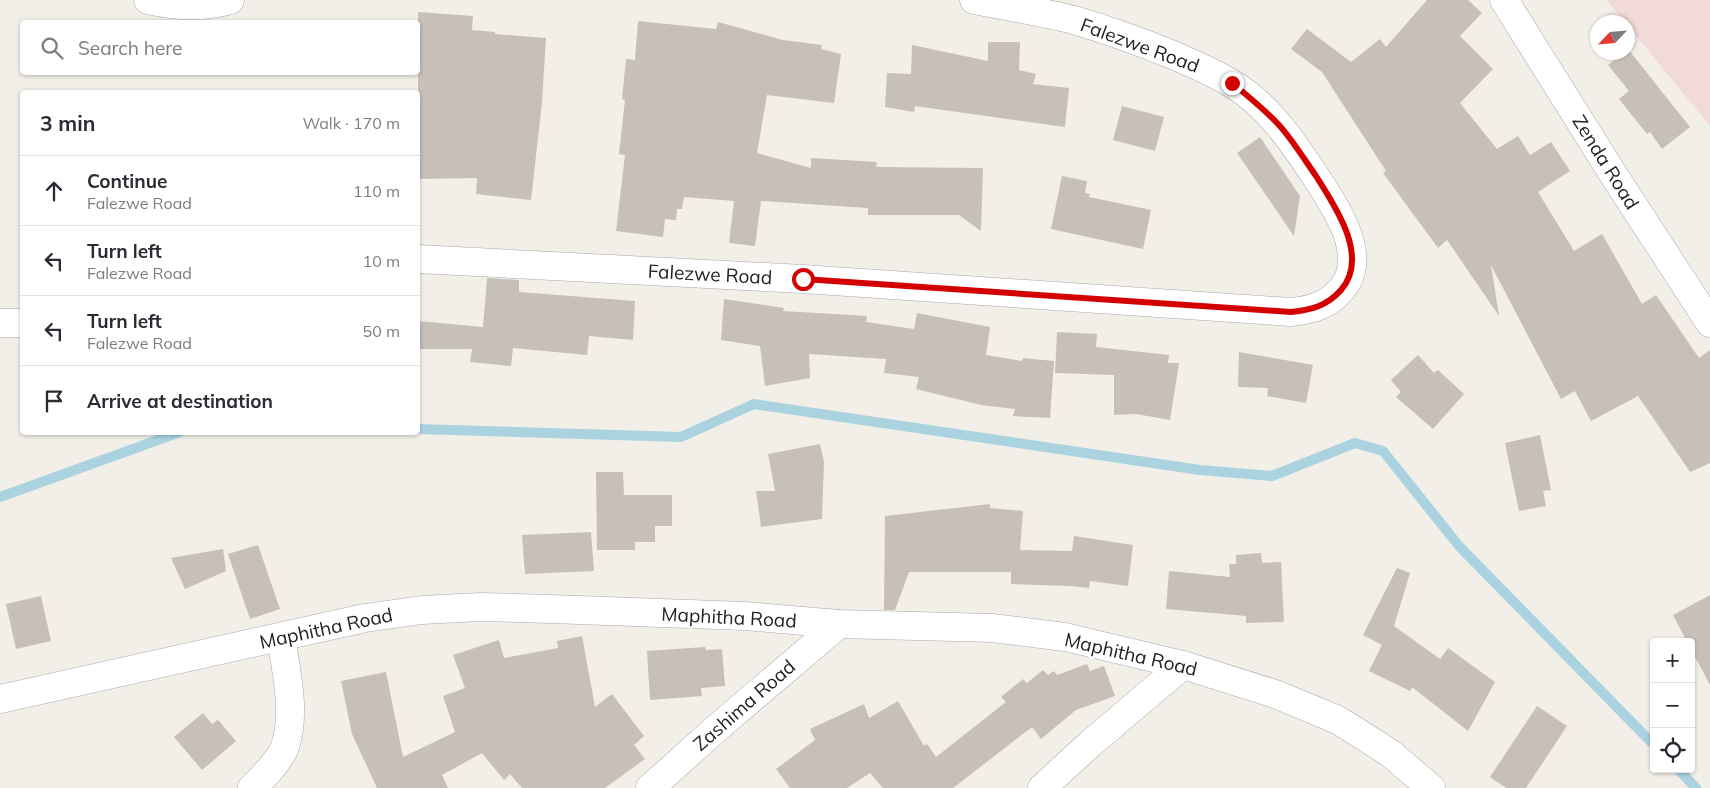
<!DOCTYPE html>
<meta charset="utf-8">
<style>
:root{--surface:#fff;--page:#f2f2f3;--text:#2b2b33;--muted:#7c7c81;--line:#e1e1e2}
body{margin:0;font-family:Mulish,sans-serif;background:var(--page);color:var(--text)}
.controls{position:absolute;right:15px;bottom:15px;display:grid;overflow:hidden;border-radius:5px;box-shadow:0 1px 4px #0004}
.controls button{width:45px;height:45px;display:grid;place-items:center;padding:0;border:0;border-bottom:1px solid var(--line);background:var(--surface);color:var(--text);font:25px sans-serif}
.compass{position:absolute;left:1590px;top:15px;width:45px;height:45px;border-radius:50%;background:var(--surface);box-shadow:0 1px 4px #0004;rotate:244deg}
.stop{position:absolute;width:15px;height:15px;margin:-11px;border:4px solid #d40000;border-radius:50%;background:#fff}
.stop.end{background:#d40000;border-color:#fff;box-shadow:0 1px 5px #0008}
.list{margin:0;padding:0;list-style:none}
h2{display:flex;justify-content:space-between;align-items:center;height:65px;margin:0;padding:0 20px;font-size:21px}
h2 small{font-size:16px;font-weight:400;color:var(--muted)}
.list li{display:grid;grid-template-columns:32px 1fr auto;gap:15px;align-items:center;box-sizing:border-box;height:70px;padding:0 20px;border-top:1px solid var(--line)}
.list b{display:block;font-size:19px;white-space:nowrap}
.list p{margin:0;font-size:16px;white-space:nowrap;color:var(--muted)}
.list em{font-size:16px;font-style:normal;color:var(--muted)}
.icon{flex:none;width:28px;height:28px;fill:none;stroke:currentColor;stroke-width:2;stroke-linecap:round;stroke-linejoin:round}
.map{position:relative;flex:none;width:1710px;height:788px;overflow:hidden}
.search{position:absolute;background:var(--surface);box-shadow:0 1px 4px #0004;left:20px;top:20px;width:400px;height:55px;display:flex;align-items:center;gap:12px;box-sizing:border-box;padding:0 18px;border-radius:5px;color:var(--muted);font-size:19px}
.panel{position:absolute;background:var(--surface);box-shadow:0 1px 4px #0004;left:20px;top:90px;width:400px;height:345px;border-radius:5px}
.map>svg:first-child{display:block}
.commercial{fill:#f2dad9}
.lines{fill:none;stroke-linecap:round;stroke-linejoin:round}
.stream{stroke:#aad3df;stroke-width:10}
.building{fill:#c7bfb8}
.minor-casing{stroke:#a9a9a9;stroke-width:29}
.minor{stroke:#fff;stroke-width:28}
.route{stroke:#d40000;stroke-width:6}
.labels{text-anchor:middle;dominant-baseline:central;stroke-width:4.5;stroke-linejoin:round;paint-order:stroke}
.street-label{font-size:19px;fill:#222;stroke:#fff}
</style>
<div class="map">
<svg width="1710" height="788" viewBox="0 0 1710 788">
<rect width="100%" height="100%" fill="#f2efe9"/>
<!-- commercial -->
<polygon class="commercial" points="1607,0 1710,0 1710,126 1628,26 1628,22 1625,22"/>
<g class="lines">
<!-- stream -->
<g class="stream">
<polyline points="418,429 681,437 754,404 1200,470 1272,476 1355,443 1383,451 1459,546 1654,745"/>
<polyline points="0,497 180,432"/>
<polyline points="1678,769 1696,788"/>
</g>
</g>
<!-- building -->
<g class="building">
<polygon points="1427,0 1468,0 1482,13 1460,36 1493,69 1460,103 1497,149 1518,136 1530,155 1551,142 1570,171 1538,192 1574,251 1602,234 1642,304 1656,295 1699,358 1710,350 1710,463 1690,472 1638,396 1591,421 1575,391 1561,399 1491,265 1499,316 1447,240 1438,248 1383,173 1386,171 1322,72 1291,49 1307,29 1351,62 1380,39 1386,47"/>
<polygon points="418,12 473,16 472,30 495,32 495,34 546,38 542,102 531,200 476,194 477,178 418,179"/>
<polygon points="638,21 716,29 718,22 783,40 822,45 821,49 841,54 834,103 767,95 757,153 811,168 811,158 877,162 876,167 983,168 981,231 959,215 868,215 868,208 761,201 755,246 729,243 734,201 684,197 682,209 677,209 676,220 665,219 663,237 616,231 625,155 619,154 625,100 622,99 626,59 635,60"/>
<polygon points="988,42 1020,42 1019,70 1036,74 1033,84 1069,88 1065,127 915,106 914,112 885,107 887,73 911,74 912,45 988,61"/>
<polygon points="1628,49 1690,127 1662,149 1650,132 1647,134 1619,99 1629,91 1608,65 1624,52 1628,52"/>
<polygon points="1122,106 1164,117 1155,151 1113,140"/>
<polygon points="1260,137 1300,196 1294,236 1237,153"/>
<polygon points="1062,176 1087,181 1085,193 1090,194 1089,197 1151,210 1143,249 1051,229"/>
<polygon points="487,278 519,280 519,292 635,301 633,340 589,336 587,355 513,348 511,366 470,362 472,349 418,349 418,321 483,327"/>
<polygon points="724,299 784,308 783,311 867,316 866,322 914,329 917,313 990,327 986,355 1022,361 1023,358 1054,361 1050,418 1013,416 1015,409 981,405 916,389 919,377 884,373 886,359 809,354 810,378 765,386 760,346 721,340"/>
<polygon points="1057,332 1097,334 1096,347 1169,355 1168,363 1179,363 1170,420 1136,414 1114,415 1114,375 1055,373"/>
<polygon points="1239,352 1313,365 1306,403 1267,396 1268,388 1238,387"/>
<polygon points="1418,355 1434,373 1438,370 1464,394 1433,429 1396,397 1401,392 1391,380"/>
<polygon points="1540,435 1551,490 1543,491 1546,506 1519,511 1505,443"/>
<polygon points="820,444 824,462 822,519 761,527 756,491 775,491 768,454"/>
<polygon points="596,472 623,472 624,495 672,495 672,526 655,526 655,542 635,542 635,550 597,550"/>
<polygon points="990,504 990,508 1023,511 1020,550 1072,551 1074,536 1133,545 1128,586 1090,581 1089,588 1070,586 1011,584 1011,572 909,572 895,610 884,610 885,516"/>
<polygon points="591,532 594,571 525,574 522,535"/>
<polygon points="258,545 280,609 250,619 228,554"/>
<polygon points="223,549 226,571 185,589 171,558"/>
<polygon points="1261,553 1262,563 1281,562 1284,622 1246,623 1246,616 1166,609 1169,571 1230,577 1229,564 1236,564 1236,555"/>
<polygon points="1397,568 1410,573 1394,626 1440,659 1448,648 1495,682 1468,731 1412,687 1410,691 1369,671 1382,645 1363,635"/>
<polygon points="1710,595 1710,685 1691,649 1691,642 1687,642 1673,615"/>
<polygon points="41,596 51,641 16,649 6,604"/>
<polygon points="582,636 595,707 612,694 644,736 634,745 645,759 605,788 522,788 510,774 504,780 482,753 442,775 448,788 377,788 352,734 341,681 386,672 403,757 455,732 443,696 465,688 453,655 499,640 504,658 558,648 557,641"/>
<polygon points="705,647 706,650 722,649 725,686 701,688 702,696 650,700 647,651"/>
<polygon points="1087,664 1090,671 1104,666 1115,696 1076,710 1041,739 1032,727 953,788 883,788 870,773 847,788 790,788 776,769 815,740 810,729 864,704 869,718 898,701 924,746 927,744 936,757 1006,702 1001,697 1023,679 1027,683 1043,670 1048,675 1054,671 1057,675"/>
<polygon points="1537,706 1567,726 1526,788 1506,788 1490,777"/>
<polygon points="203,713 212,724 218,720 236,741 202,770 174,737"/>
</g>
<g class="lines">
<!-- minor casing -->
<g class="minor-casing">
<g id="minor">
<path d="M148 0C175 6 203 8 230 0"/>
<polyline points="1504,0 1613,174 1710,323"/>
<path d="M418 259 803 279 1291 312C1311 310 1327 306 1341 290 1371 256 1334 205 1314 174 1292 141 1267 104 1231 83 1213 72 1193 64 1173 55 1141 42 1108 30 1074 20 1041 12 1007 6 974 0"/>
<polyline points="0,323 22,323"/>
<polyline points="0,699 365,618 422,610 480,607 551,609 745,616 839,624 992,628 1065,637 1183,665 1275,694 1338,720 1390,753 1431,788"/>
<path d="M252 788C263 777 277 764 284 749 297 716 286 671 281 637"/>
<polyline points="650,788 717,728 839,624"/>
<polyline points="1042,788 1090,744 1183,665"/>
</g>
</g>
<!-- minor -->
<use href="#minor" class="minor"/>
</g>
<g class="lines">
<!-- route -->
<path class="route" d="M803 279 1291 312C1311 310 1327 306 1341 290 1370 257 1335 206 1316 176 1304 159 1292 139 1278 124 1264 109 1248 96 1232 83"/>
</g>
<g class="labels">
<!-- street labels -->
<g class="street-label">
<text transform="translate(1140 45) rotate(20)">Falezwe Road</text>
<text transform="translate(1606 162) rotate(58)">Zenda Road</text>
<text transform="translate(710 274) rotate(3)">Falezwe Road</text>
<text transform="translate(729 617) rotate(3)">Maphitha Road</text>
<text transform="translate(326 628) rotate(-12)">Maphitha Road</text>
<text transform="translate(1131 654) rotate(13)">Maphitha Road</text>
<text transform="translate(744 705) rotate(-41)">Zashima Road</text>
</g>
</g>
</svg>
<div class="controls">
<button>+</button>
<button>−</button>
<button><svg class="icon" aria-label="locate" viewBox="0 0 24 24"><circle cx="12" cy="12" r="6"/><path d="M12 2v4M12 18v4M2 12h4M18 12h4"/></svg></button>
</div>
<svg class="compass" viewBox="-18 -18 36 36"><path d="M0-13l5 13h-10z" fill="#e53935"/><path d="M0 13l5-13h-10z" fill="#7c7c81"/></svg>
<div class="stop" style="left:803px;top:279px"></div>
<div class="stop end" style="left:1232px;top:83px"></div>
<div class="search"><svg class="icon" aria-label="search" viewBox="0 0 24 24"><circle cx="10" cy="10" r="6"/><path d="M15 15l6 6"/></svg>Search here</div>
<section class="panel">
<h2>3 min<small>Walk · 170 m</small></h2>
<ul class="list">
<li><svg class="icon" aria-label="ahead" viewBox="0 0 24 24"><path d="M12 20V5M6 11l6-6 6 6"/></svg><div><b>Continue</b><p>Falezwe Road</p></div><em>110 m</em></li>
<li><svg class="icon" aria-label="left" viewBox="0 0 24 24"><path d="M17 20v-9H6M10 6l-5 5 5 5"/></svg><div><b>Turn left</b><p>Falezwe Road</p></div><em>10 m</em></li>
<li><svg class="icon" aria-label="left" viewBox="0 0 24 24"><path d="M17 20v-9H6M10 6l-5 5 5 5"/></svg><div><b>Turn left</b><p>Falezwe Road</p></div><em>50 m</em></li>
<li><svg class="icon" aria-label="arrive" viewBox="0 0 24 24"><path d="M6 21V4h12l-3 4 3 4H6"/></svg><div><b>Arrive at destination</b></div></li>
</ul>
</section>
</div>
